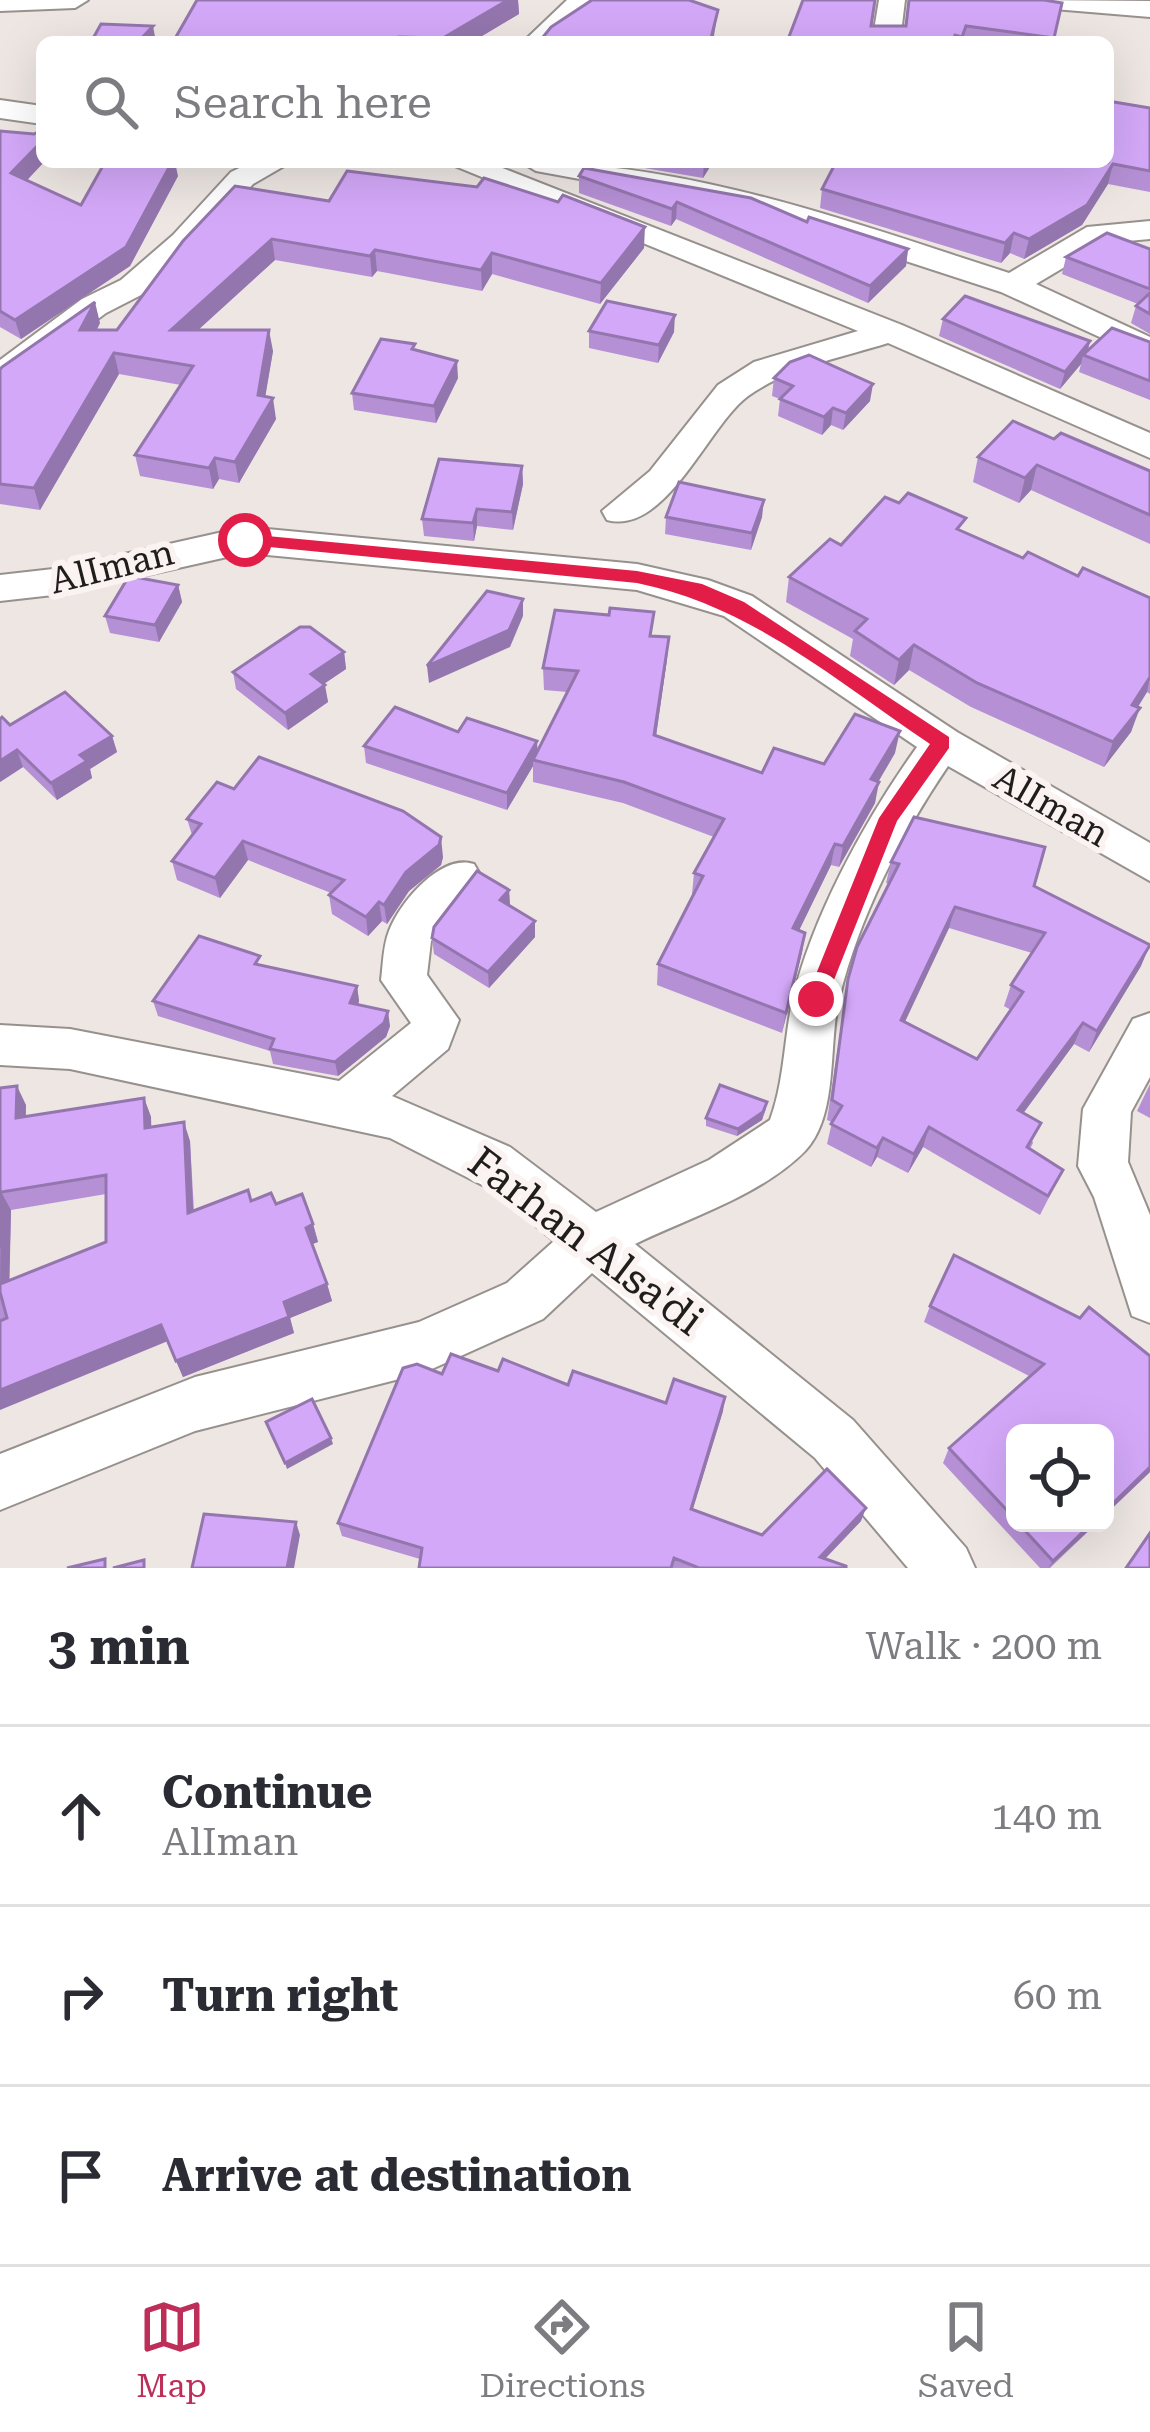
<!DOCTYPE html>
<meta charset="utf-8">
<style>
:root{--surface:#fff;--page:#f2f2f3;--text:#2b2b33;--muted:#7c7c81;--line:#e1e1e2;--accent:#bd2e59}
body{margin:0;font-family:"Roboto Serif",serif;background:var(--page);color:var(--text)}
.controls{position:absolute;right:36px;bottom:36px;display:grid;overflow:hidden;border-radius:18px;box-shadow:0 12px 48px #0002}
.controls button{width:108px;height:108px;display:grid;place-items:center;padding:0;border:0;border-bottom:3px solid var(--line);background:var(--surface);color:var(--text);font:60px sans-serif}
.stop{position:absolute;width:36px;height:36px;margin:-27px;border:9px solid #e11d48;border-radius:50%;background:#fff}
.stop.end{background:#e11d48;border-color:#fff;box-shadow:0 3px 12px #0008}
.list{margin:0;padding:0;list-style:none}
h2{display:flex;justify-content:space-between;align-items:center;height:156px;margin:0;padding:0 48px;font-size:51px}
h2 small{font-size:39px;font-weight:400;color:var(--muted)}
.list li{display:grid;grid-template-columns:78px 1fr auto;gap:36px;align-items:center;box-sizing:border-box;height:180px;padding:0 48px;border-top:3px solid var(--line)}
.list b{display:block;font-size:45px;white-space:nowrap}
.list p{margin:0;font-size:39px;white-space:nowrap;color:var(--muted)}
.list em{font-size:39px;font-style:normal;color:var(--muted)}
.icon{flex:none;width:66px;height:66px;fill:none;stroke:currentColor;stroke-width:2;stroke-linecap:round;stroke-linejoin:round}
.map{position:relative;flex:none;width:1150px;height:1568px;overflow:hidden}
.search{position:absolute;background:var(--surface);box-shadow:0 12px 48px #0002;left:36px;right:36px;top:36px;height:132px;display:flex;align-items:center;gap:30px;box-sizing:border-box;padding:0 42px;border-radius:18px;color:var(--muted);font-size:45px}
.sheet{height:696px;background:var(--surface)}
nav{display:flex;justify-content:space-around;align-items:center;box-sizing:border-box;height:168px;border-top:3px solid var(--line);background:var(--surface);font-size:33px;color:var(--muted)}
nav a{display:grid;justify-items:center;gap:6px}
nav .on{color:var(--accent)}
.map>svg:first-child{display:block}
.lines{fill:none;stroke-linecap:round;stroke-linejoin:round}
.street-casing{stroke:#97918e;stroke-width:4}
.street{fill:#fff;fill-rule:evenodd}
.wall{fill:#b590d5;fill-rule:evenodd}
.shaded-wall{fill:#9476ae}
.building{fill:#d3a8f8;stroke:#9476ae;stroke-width:3;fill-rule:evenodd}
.route{fill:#e11d48}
.labels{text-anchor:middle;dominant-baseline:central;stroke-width:12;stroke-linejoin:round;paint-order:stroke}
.street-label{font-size:36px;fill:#201d1d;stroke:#faf3f1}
.near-street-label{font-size:42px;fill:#201d1d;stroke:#faf3f1}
</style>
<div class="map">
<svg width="1150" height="1568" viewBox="0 0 1150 1568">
<rect width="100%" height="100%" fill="#ede6e3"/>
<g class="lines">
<!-- street casing -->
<g class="street-casing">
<g id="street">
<polygon points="0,0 88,0 75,8 0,11"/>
<polygon points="567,0 596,0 553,42 523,42"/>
<polygon points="879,0 905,0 900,42 872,42"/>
<polygon points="1029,0 1150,1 1150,17 1042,8"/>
<polygon points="0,100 42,106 42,124 0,118"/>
<polygon points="252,162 291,162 253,184 195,249 143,294 106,313 12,383 0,386 0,360 82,299 121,280 173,235 231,172"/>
<path d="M445 162H487L902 325 1150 433V458L888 343C840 358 789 367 748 396 709 424 666 536 607 520L602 511 650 471 718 385 754 362 858 331Z"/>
<path d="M521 162C690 162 850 222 1009 273L1087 227 1150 221V239L1105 243 1036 284 1150 337V360L1001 292 749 210 536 171Z"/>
<path d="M245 527 637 564 708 580 752 596 957 732 1150 843V881L948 766C901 835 859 917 839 999 828 1044 839 1115 805 1151 762 1195 689 1218 635 1244L853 1420 966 1548 975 1568H908L815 1458 592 1273 543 1319 423 1373 195 1431 0 1510V1454L195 1377 419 1322 507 1283 554 1241 494 1191 390 1138 70 1069 0 1065V1025L70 1029 339 1081 411 1023 381 980C383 964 383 946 389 931 400 901 442 853 474 864L481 876 431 941 427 975 459 1020 448 1049 392 1096 510 1147 596 1212 709 1160 770 1120C784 1082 784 1041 792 1002 812 916 866 818 917 747L724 616 637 590 245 553 62 594 0 601V575L62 568Z"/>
<polygon points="1150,1013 1150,1077 1131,1112 1128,1162 1150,1215 1150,1323 1132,1316 1094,1197 1078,1166 1083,1109 1133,1019"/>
</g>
</g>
<!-- street -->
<use href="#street" class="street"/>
</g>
<!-- wall -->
<g class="wall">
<polygon points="197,0 518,0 519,14 472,42 173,42"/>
<polygon points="908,0 1045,0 1062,3 1053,42 787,42 872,26 905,26"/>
<polygon points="1150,108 1150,192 1108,184 1082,225 1024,259 1010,253 1001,263 820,208 822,189 1108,162"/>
<polygon points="0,131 44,162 27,180 81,205 178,176 130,266 21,339 0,327"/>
<polygon points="609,162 713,162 703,178"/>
<polygon points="579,176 807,222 908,249 906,266 868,303 676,219 671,226 579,193"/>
<polygon points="235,186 644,248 600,304 492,274 482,291 377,271 372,277 275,260 198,330 273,351 265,396 276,419 239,483 219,479 213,489 140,476 135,455 181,385 119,374 40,510 0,504 0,370 100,323 97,330 117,330"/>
<polygon points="1150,249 1150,334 1131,323 1136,306 1138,304 1062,274 1066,257"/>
<polygon points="943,319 1090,341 1088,351 1150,342 1150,400 1079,372 1081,364 1060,389 939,336"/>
<polygon points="589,331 674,332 658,363 589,348"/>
<polygon points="458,378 436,423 354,410 352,393"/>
<polygon points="774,378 870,401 843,430 831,425 822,435 778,416 780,399 772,396"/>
<polygon points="1054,439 1150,471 1150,544 1031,490 1019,503 973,482 978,457"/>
<polygon points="522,466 523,484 513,530 477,526 474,541 424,536 422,519"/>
<polygon points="666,517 762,517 751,550 665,534"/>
<polygon points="963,532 1023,558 1150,598 1150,694 1147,692 1138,707 1131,732 1104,767 971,707 909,670 894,685 850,656 853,639 786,602 789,577 841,545"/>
<polygon points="178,585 182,602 159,642 110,633 105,616"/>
<polygon points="653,636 667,659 656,736 762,773 895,753 878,782 875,803 839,867 831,865 799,930 805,933 782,1033 657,985 658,964 694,894 692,894 694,873 714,837 623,803 533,782 533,766 507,810 366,763 364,746 458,732 537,741 537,751 567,692 544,690 543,668"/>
<polygon points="344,652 346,669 324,684 328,702 288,730 236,689 233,672"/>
<polygon points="0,719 10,725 112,736 117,752 90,769 92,778 57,800 23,767 0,782"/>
<polygon points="234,789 443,857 441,865 409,891 387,924 382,921 368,936 332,914 329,895 331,893 248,860 220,898 177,880 172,861 192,835 187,819"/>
<path d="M891 862 1034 886 1141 966 1089 1052 1074 1044 1023 1113 1033 1143 1030 1149 1063 1170 1040 1215 923 1147 908 1173 877 1157 871 1167 827 1144 832 1122 827 1120 848 979 889 884 886 883ZM949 928 1032 953 1011 985 1004 1006 1011 1010 977 1059 904 1022Z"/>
<polygon points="509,890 510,906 535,921 535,937 489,988 434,954 432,938"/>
<polygon points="262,966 357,986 359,1001 358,1005 390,1026 386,1037 338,1076 273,1064 270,1051 158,1016 153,1001"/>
<polygon points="1150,1084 1150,1118 1137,1111"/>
<path d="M0 1088 26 1105V1116L144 1098 151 1117V1127L190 1141 194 1211 251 1201 276 1204 313 1224 318 1242 312 1244 327 1284 332 1301 290 1318 294 1333 183 1377 168 1341 0 1320ZM106 1194V1242L9 1280 11 1210Z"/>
<polygon points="766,1109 762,1120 737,1136 706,1126 706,1118"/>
<polygon points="930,1306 1150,1356 1150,1472 1105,1515 1105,1433 1015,1433 1015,1523 1097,1523 1050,1568 1040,1568 943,1463 949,1448 1031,1377 924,1322"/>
<polygon points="498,1371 666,1403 723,1411 692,1510 762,1535 861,1521 825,1559 846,1568 419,1568 420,1559 342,1536 338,1523 442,1374"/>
</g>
<!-- shaded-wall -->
<g class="shaded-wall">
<polygon points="508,0 518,0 519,14 472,42 443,42 443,38"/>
<polygon points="718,10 713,42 710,42"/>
<polygon points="153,26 156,42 138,42"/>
<polygon points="42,141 42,162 44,162 16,192 11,173"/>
<polygon points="172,162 175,162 178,176 130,266 21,339 15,320"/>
<polygon points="704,162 713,162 703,178"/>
<polygon points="1113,164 1108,184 1082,225 1024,259 1029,239"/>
<polygon points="677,202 676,219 671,226 672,209"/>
<polygon points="645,227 644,248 600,304 601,283"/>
<polygon points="1014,233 1010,253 1001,263 1005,243"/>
<polygon points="272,239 275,260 175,351 171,330"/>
<polygon points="908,249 906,266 868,303 870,286"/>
<polygon points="375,250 377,271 372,277 370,256"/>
<polygon points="492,253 492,274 482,291 481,270"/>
<polygon points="95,302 100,323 85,351 80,330"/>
<polygon points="675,315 674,332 658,363 659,345"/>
<polygon points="269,330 273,351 262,416 273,398 276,419 239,483 235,462 258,395"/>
<polygon points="1090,341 1086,356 1083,355 1081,364 1060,389 1065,372"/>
<polygon points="114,353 119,374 40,510 34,488"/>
<polygon points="457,361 458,378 436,423 434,406"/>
<polygon points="873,384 870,401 843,430 846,413"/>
<polygon points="833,408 831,425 822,435 824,417"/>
<polygon points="215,458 219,479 213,489 209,468"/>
<polygon points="1037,465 1031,490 1019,503 1025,478"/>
<polygon points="522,466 523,484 513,530 512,512"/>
<polygon points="764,500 762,517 751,550 752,533"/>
<polygon points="477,509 477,526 474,541 473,523"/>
<polygon points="178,585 182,602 159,642 155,625"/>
<polygon points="523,599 523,616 510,647 429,683 427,666"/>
<polygon points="669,637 667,659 653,757 654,735"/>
<polygon points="914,645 909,670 894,685 899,660"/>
<polygon points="344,652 346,669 313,691 311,674"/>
<polygon points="1150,677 1147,692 1127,724 1140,708 1131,732 1104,767 1113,742 1132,705"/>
<polygon points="325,685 328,702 288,730 285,713"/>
<polygon points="900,731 895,753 867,801 871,779"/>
<polygon points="112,736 117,752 90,769 92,778 57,800 51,783 80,755"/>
<polygon points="537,741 538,758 533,760 533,766 507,810 507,793"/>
<polygon points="17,750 23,767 0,782 0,761"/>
<polygon points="879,782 875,803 839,867 843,846"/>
<polygon points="441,837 443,857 441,865 409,891 387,924 384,905 406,872"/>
<polygon points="243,841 248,860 220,898 215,878"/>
<polygon points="835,844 831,865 790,949 793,928"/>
<polygon points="509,890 510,906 500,900"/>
<polygon points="379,902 382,921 368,936 366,917"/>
<polygon points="955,907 949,928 896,1041 901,1020"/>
<polygon points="535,921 535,937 489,988 488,972"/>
<polygon points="805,933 802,953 782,1033 786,1013"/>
<polygon points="1150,945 1141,966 1089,1052 1097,1031"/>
<polygon points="357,986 359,1001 353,1018 350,1003"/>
<polygon points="388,1011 390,1026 386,1037 338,1076 335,1062"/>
<polygon points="1083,1023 1074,1044 1011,1130 1018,1110"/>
<polygon points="17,1086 26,1105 25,1136 16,1118"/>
<polygon points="144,1098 151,1117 152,1147 145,1128"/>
<polygon points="767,1102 762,1120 737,1136 738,1129"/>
<polygon points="184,1122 190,1141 194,1231 188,1213"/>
<polygon points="929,1127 923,1147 908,1173 914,1154"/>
<polygon points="883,1138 877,1157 871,1167 877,1148"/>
<polygon points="1,1192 11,1210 9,1302 0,1286"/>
<polygon points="313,1224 318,1242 310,1245 306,1228"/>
<polygon points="327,1284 332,1301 290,1318 294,1333 183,1377 176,1361 284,1302"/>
<polygon points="161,1325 168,1341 0,1410 0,1390"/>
<polygon points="725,1397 723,1411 689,1522 691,1509"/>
<polygon points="331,1438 333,1444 287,1469 285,1463"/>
<polygon points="1150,1467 1150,1472 1105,1515 1105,1511"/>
<polygon points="866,1508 861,1521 816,1568 820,1557"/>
<polygon points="296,1522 300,1535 294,1568 287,1568"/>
<polygon points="1092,1523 1097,1523 1048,1568 1053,1561"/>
</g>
<!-- building -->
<g class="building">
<polygon points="197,0 508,0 443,38 399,37 398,42 173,42"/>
<polygon points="592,0 689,0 718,10 710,42 539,42 551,27"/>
<polygon points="803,0 875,0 871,26 906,26 909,0 1044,0 1062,3 1054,38 966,26 962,37 955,35 953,42 787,42"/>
<polygon points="101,24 153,26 138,42 91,42"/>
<polygon points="1108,101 1150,108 1150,171 1113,164 1087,205 1029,239 1014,233 1005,243 822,189 836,162 1108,162"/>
<polygon points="42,130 42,141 11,173 81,205 105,162 172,162 126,247 15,320 0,311 0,131 34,134"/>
<polygon points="584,168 751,198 807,222 809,217 908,249 870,286 677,202 672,209 579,176"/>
<polygon points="347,171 477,187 484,178 558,202 563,195 645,227 601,283 492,253 481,270 375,250 370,256 272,239 171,330 269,330 258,395 273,398 235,462 215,458 209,468 135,455 193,366 114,353 34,488 0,484 0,370 2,367 95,302 80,330 117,330 183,241 235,186 329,201"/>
<polygon points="1107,233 1150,249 1150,289 1066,257"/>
<polygon points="1150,293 1150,314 1136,306"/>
<polygon points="965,296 1090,341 1065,372 943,319"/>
<polygon points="607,301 675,315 659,345 589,331"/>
<polygon points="1112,328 1150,342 1150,381 1083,355"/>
<polygon points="381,339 415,344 412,349 457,361 434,406 352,393"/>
<polygon points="809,355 873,384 846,413 833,408 824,417 780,399 793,386 774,378 790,362"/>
<polygon points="1013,421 1054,439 1061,433 1150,471 1150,515 1037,465 1025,478 978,457"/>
<polygon points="439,459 522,466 512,512 477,509 473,523 422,519"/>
<polygon points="679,482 764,500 752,533 666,517"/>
<polygon points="908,493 966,518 957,529 1023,558 1028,552 1078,576 1083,568 1150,598 1150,677 1132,705 1140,708 1113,742 977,683 914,645 899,660 855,631 867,619 789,577 830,539 841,545 885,497 899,503"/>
<polygon points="129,576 178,585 155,625 105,616"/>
<polygon points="487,591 523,599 509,630 427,666"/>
<polygon points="610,608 654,612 650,636 669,637 654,735 762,773 774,748 824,764 855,714 900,731 871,779 879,782 843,846 835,844 793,928 805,933 786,1013 658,964 703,876 694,873 724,819 624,782 533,760 578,671 543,668 555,610 609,615"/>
<polygon points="300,627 310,627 344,652 311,674 325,685 285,713 233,672"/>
<polygon points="65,692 112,736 80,755 87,761 51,783 17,750 0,761 0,719 2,717 10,725"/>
<polygon points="395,707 458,732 467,718 537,741 507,793 364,746"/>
<polygon points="259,757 403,811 441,837 439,845 406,872 384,905 379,902 366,917 329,895 344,880 243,841 215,878 172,861 201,824 187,819 217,782 234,789"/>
<path d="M914 817 1045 847 1034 886 1150 945 1097 1031 1083 1023 1018 1110 1041 1123 1027 1147 1063 1170 1048 1196 929 1127 914 1154 883 1138 877 1148 831 1124 842 1106 832 1100 848 979 857 947 899 864 891 862ZM955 907 1045 933 1011 985 1023 992 977 1059 901 1020Z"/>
<polygon points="477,871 509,890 500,900 535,921 488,972 432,938 434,927"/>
<polygon points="199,936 260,956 255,964 357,986 350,1003 388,1011 384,1023 335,1062 270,1049 274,1039 153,1001"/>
<polygon points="720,1085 767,1102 763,1112 738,1129 706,1118"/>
<polygon points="17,1086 16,1118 144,1098 145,1128 184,1122 188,1213 248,1190 251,1201 271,1193 276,1204 302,1194 313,1224 306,1228 327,1284 284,1302 289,1317 176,1361 161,1325 0,1390 0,1321 7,1318 0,1292 0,1284 106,1242 106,1175 1,1192 0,1248 0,1088"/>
<polygon points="954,1255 1080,1318 1089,1307 1150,1356 1150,1467 1105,1511 1105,1433 1015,1433 1015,1519 949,1448 1044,1364 930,1306"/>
<polygon points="451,1354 498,1371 503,1359 568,1385 573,1371 666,1403 674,1379 725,1397 691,1509 762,1535 827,1469 866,1508 820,1557 846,1566 846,1568 699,1568 674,1558 671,1568 419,1568 422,1548 338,1523 403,1368 417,1364 442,1374"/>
<polygon points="312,1399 331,1438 285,1463 266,1422"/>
<polygon points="204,1514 296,1522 287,1568 192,1568"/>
<polygon points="1018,1523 1092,1523 1053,1561"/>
<polygon points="1150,1533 1150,1568 1126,1568"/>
<polygon points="105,1559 105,1568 67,1568"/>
<polygon points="144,1560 144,1568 113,1568"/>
</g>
<!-- route -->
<path class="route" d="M245 534 637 571 702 584 744 602 949 737V748L897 821 824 1005 816 1008 806 999 879 818 930 744C835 680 751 606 637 583L239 544 237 540Z"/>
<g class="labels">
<!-- street labels -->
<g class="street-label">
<text transform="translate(112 567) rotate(-14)">AlIman</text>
<text transform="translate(1051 806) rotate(30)">AlIman</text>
</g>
<!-- near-street labels -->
<g class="near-street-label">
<text transform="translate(586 1241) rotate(37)">Farhan Alsa'di</text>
</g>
</g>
</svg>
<div class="controls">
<button><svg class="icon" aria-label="locate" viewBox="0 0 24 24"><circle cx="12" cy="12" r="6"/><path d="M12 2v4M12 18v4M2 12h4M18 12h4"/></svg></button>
</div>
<div class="stop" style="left:245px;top:540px"></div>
<div class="stop end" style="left:816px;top:999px"></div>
<div class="search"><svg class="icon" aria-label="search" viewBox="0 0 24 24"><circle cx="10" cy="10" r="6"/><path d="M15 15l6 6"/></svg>Search here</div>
</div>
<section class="sheet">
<h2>3 min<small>Walk · 200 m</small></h2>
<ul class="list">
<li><svg class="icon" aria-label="ahead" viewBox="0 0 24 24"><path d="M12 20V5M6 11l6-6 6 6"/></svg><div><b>Continue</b><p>AlIman</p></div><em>140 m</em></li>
<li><svg class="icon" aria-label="right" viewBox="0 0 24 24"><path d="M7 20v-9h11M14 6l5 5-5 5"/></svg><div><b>Turn right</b></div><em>60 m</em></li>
<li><svg class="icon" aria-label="arrive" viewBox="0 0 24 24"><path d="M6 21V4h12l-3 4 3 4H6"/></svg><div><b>Arrive at destination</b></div></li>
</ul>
</section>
<nav>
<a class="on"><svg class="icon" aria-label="map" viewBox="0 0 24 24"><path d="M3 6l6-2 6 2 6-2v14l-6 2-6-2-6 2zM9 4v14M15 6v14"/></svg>Map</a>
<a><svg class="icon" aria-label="directions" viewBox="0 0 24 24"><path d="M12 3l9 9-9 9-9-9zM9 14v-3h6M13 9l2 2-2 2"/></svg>Directions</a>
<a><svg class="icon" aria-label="saved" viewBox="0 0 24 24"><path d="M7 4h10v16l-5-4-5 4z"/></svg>Saved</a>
</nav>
